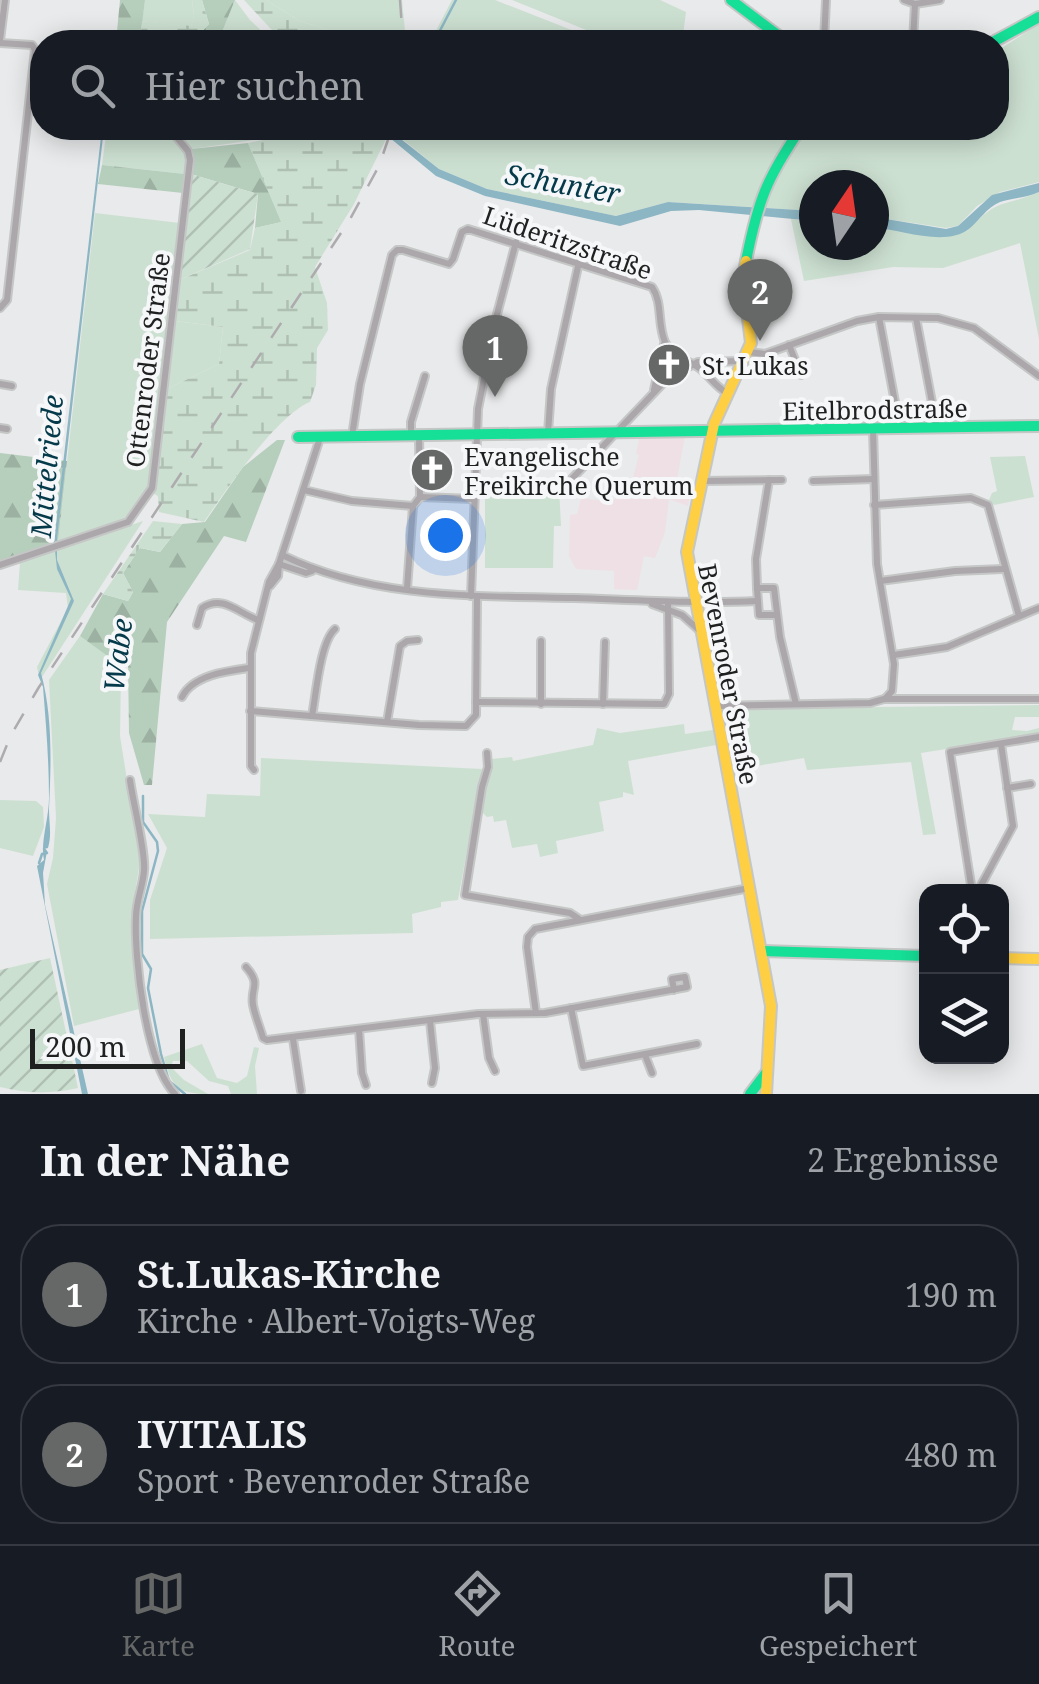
<!DOCTYPE html>
<html lang="de">
<meta charset="utf-8">
<style>
:root{--surface:#171b24;--page:#20242c;--text:#f1f3f6;--muted:#9ea1a6;--line:#363941;--accent:#666767}
body{margin:0;font-family:"Noto Serif",serif;background:var(--page);color:var(--text)}
.controls{position:absolute;right:30px;bottom:30px;display:grid;overflow:hidden;border-radius:20px;box-shadow:0 5px 25px #0003}
.controls button{width:90px;height:90px;display:grid;place-items:center;padding:0;border:0;border-bottom:2px solid var(--line);background:var(--surface);color:var(--text);font:50px sans-serif}
.compass{position:absolute;left:799px;top:170px;width:90px;height:90px;border-radius:50%;background:var(--surface);box-shadow:0 5px 25px #0003;rotate:13deg}
.scale{position:absolute;left:30px;bottom:25px;width:155px;box-sizing:border-box;padding-left:10px;border:5px solid #1f2020;border-top:0;font-size:28px;line-height:35px;white-space:nowrap;color:#1f2020;-webkit-text-stroke:8px #f6f7f9;paint-order:stroke}
.you{position:absolute;left:445px;top:535px;width:35px;height:35px;margin:-25px;border:8px solid #fff;border-radius:50%;background:#1a73e8;box-shadow:0 0 0 15px #1a73e833}
.badge{display:grid;place-items:center;width:65px;height:65px;border-radius:50%;background:var(--accent);color:#fff;font-size:32px;font-weight:700}
.pin{position:absolute;translate:-50% -82px;filter:drop-shadow(0 2px 5px #0008)}
.pin::after{content:'';position:absolute;top:52px;width:35px;height:30px;background:inherit;clip-path:polygon(0 0,100% 0,50% 100%)}
.list{margin:0;padding:0;list-style:none}
h2{display:flex;justify-content:space-between;align-items:center;height:130px;margin:0;padding:0 40px;font-size:42px}
h2 small{font-size:32px;font-weight:400;color:var(--muted)}
.list li{display:grid;grid-template-columns:65px 1fr auto;gap:30px;align-items:center;box-sizing:border-box;height:140px;margin:0 20px 20px;padding:0 20px;border:2px solid var(--line);border-radius:40px}
.list b{display:block;font-size:38px;white-space:nowrap}
.list p{margin:0;font-size:32px;white-space:nowrap;color:var(--muted)}
.list em{font-size:32px;font-style:normal;color:var(--muted)}
.icon{flex:none;width:55px;height:55px;fill:none;stroke:currentColor;stroke-width:2;stroke-linecap:round;stroke-linejoin:round}
.map{position:relative;flex:none;width:1039px;height:1094px;overflow:hidden}
.search{position:absolute;background:var(--surface);box-shadow:0 5px 25px #0003;left:30px;right:30px;top:30px;height:110px;display:flex;align-items:center;gap:25px;box-sizing:border-box;padding:0 35px;border-radius:40px;color:var(--muted);font-size:38px}
.sheet{height:450px;background:var(--surface)}
nav{display:flex;justify-content:space-around;align-items:center;box-sizing:border-box;height:140px;border-top:2px solid var(--line);background:var(--surface);font-size:28px;color:var(--muted)}
nav a{display:grid;justify-items:center;gap:5px}
nav .on{color:var(--accent)}
.map>svg:first-child{display:block}
.education{fill:#eee0e4}
.green{fill:#cce0d1}
.forest{fill:url(#forest-firs)}
.wetland{fill:url(#wetland-marsh)}
.garden{fill:url(#garden-furrows)}
.water{fill:#8db6c4}
.lines{fill:none;stroke-linecap:round;stroke-linejoin:round}
.stream{stroke:#8db6c4;stroke-width:2.5}
.street-casing{stroke:#c5c6c6;stroke-width:10}
.fast-casing{stroke:#c5c6c6;stroke-width:14}
.slow-casing{stroke:#c5c6c6;stroke-width:14}
.street{stroke:#aba7ab;stroke-width:6}
.fast{stroke:#16e098;stroke-width:10}
.slow{stroke:#ffcf43;stroke-width:10}
.rail{stroke:#adabae;stroke-width:2.5;stroke-dasharray:18 18;stroke-linecap:butt}
.labels{text-anchor:middle;dominant-baseline:central;stroke-width:8;stroke-linejoin:round;paint-order:stroke}
.street-label{font-size:25px;fill:#1f2020;stroke:#f6f7f9}
.poi-label{font-size:25px;fill:#1f2020;stroke:#f6f7f9;text-anchor:start}
.water-label{font-size:28px;font-style:italic;fill:#043a4a;stroke:#f6f7f9}
</style>
<div class="map">
<svg width="1039" height="1094" viewBox="0 0 1039 1094">
<defs>
<pattern id="forest-firs" width="22" height="20" patternUnits="userSpaceOnUse" patternTransform="scale(2.5)"><rect width="22" height="20" fill="#b6cebc"/><path d="M5 1l3.5 6h-7zM16 11l3.5 6h-7z" fill="#9cb1a1"/></pattern>
<pattern id="wetland-marsh" width="20" height="14" patternUnits="userSpaceOnUse" patternTransform="scale(2.5)"><rect width="20" height="14" fill="#cce0d1"/><path d="M1 5h8M5 5V1M11 12h8M15 12V8" fill="none" stroke="#afc0b3"/></pattern>
<pattern id="garden-furrows" width="10" height="10" patternUnits="userSpaceOnUse" patternTransform="scale(2.5)"><rect width="10" height="10" fill="#cce0d1"/><path d="M-1 1l2-2M0 10L10 0M9 11l2-2" fill="none" stroke="#afc0b3"/></pattern>
</defs>
<rect width="100%" height="100%" fill="#e9eaeb"/>
<!-- education -->
<polygon class="education" points="640,435 685,435 677,479 693,484 688,506 669,499 665,532 655,558 644,556 637,590 614,589 614,571 576,569 569,556 570,515 577,514 581,498 605,501 628,496 639,455 636,454"/>
<!-- green -->
<g class="green">
<polygon points="145,0 192,0 194,16 191,27 142,21"/>
<polygon points="235,0 250,20 273,42 218,42"/>
<polygon points="266,0 402,0 406,42 365,42 300,21"/>
<polygon points="452,0 495,0 602,42 430,42"/>
<polygon points="512,0 660,0 686,12 682,42 616,42"/>
<polygon points="1039,24 1039,182 1000,192 977,206 958,226 946,228 874,217 874,185 814,185 814,211 668,202 616,216 487,189 439,169 395,133 396,128 996,128 997,51"/>
<polygon points="107,128 167,128 185,153 185,174 102,165"/>
<polygon points="172,128 279,128 283,136 191,149"/>
<path d="M1039 192V339L1020 243 943 268 893 267 804 281 791 219 814 221V245H874V227L908 231H967C999 197 1001 208 1039 192Z"/>
<polygon points="95,213 180,223 149,488 122,521 58,542"/>
<polygon points="175,321 223,327 219,364 167,389"/>
<polygon points="1025,456 1034,497 994,505 989,500 992,493 997,491 990,457"/>
<polygon points="524,486 559,488 561,526 554,526 553,568 485,568 485,487"/>
<polygon points="143,521 40,680 37,667 68,608 66,593 18,590 20,562"/>
<polygon points="114,626 127,630 121,673 120,736 140,862 132,911 139,1009 74,1026 47,884 53,858 56,818 49,680 80,636 109,656"/>
<polygon points="1039,705 1039,717 1015,717 1012,730 1027,731 1039,728 1039,734 921,753 936,834 923,835 911,762 807,770 804,758 733,770 723,715 728,709"/>
<polygon points="684,724 685,734 713,730 716,745 628,761 634,795 623,792 623,797 599,802 604,831 556,841 558,853 540,857 537,844 512,848 506,820 494,822 493,816 487,817 481,811 491,759 512,757 513,761 593,745 597,728 620,733"/>
<polygon points="261,758 482,769 458,900 441,902 441,907 412,914 413,933 150,939 150,900 167,848 148,814 205,817 207,794 260,796"/>
<polygon points="0,800 36,801 43,807 44,827 33,856 0,848"/>
<path d="M202 1044 217 1078 237 1083 247 1076 254 1047 259 1048 255 1066 257 1094H231L228 1086 209 1081 187 1061H173L171 1067 184 1080 208 1094C177 1094 171 1086 164 1057Z"/>
</g>
<!-- forest -->
<g class="forest">
<polygon points="120,0 145,0 141,32 169,36 169,42 116,42"/>
<polygon points="202,0 235,0 218,42 191,42 209,24"/>
<polygon points="248,143 282,222 255,228 258,194 191,174 191,149"/>
<polygon points="102,165 185,174 183,193 98,184"/>
<polygon points="277,440 285,440 246,542 224,536 167,622 152,785 144,785 129,733 128,662 132,631 114,626 109,657 80,636 103,594 128,601 133,592 123,573 140,548 160,552 182,524 205,522 243,467"/>
<polygon points="0,453 67,461 58,542 0,561"/>
</g>
<!-- wetland -->
<g class="wetland">
<polygon points="192,0 202,0 209,24 191,42 169,42 168,36 141,32 142,21 191,26 194,16"/>
<polygon points="244,0 266,0 300,21 365,42 283,42"/>
<path d="M279 128H378L388 135 354 204 315 267 327 303 328 330 317 348 316 385 310 402C277 415 226 490 204 522L159 512 158 496 154 494 167 389 219 364 223 327 175 321 179 280 250 250 255 228 281 222 248 143 282 136Z"/>
<polygon points="153,521 182,524 160,552 140,548 123,573 133,592 128,601 103,594"/>
</g>
<!-- garden -->
<g class="garden">
<polygon points="191,174 258,194 250,249 179,280"/>
<path d="M50 958 78 1088C50 1094 28 1094 0 1087V970Z"/>
</g>
<!-- water -->
<g class="water">
<path d="M102 128H104L57 539V560L74 601 41 673C53 717 51 764 49 809 49 824 52 834 48 848L44 849 47 851 43 873 45 905 88 1094H82L37 866 44 860C40 842 49 819 49 798 49 761 46 724 43 687L38 675 71 599 57 569 54 542Z"/>
<polygon points="378,128 387,128 439,169 487,189 616,216 668,202 814,211 814,221 699,210 671,211 620,226 485,196 436,176"/>
<path d="M1039 183V192C1026 198 1012 198 1000 202 986 208 980 220 969 229 946 247 900 230 874 227V217L946 229 958 226 992 195Z"/>
</g>
<g class="lines">
<!-- stream -->
<g class="stream">
<polyline points="434,42 456,0"/>
<polyline points="143,796 143,822 157,842 158,851 142,911 142,954 151,969 148,988 161,1054 169,1081 185,1094"/>
<polyline points="39,863 42,854 47,853 44,849"/>
</g>
<!-- street casing -->
<g class="street-casing">
<g id="street">
<polyline points="904,0 915,4 913,42"/>
<polyline points="915,4 940,0"/>
<polyline points="0,40 5,0"/>
<polyline points="824,42 826,0"/>
<polyline points="0,43 32,45 35,50 7,300 0,308"/>
<polyline points="879,317 900,429"/>
<polyline points="916,318 937,429"/>
<polyline points="789,345 801,375"/>
<polyline points="748,352 765,354 857,321 879,317 938,318 974,328 1039,376"/>
<polyline points="0,384 12,386"/>
<polyline points="654,390 664,344"/>
<polyline points="0,428 7,429"/>
<polyline points="873,429 877,564 894,664 892,691 885,699"/>
<polyline points="548,433 551,389 579,262"/>
<polyline points="411,435 411,422 425,376"/>
<path d="M352 436 360 384 392 255 397 250H403L449 264 453 259 462 232 468 229 652 287C663 303 657 324 665 342 672 357 685 359 696 366 708 373 714 386 727 393"/>
<polyline points="702,481 782,480"/>
<polyline points="813,481 874,479"/>
<polyline points="563,488 669,377 698,362 744,361"/>
<polyline points="304,490 352,501 413,506"/>
<polyline points="420,497 473,499"/>
<polyline points="874,505 971,498 988,505 1019,616"/>
<path d="M282 555C372 599 476 596 574 598 635 600 696 604 757 601"/>
<polyline points="279,564 306,573 312,571"/>
<polyline points="0,565 128,522 152,488 190,160 188,151 169,128"/>
<polyline points="880,581 955,571 1003,569"/>
<polyline points="270,586 278,576 279,564 320,438"/>
<polyline points="757,588 756,559 769,480"/>
<polyline points="407,589 413,506 420,497 419,435"/>
<polyline points="471,596 478,409 495,322 516,242"/>
<polyline points="652,604 682,615 699,630"/>
<polyline points="776,615 759,615 757,588 774,588 780,637 796,704"/>
<path d="M197 625 202 608C223 594 238 613 258 620"/>
<polyline points="894,655 947,647 1039,608"/>
<path d="M182 697C193 675 227 671 249 668"/>
<polyline points="476,702 664,704 669,694 668,602"/>
<polyline points="541,704 541,641"/>
<polyline points="603,704 605,642"/>
<polyline points="716,706 870,703 884,699 1039,699"/>
<polyline points="250,711 419,725 466,726 476,715 477,597"/>
<path d="M312 716C316 695 320 642 335 629"/>
<polyline points="387,722 400,646 407,641 418,640"/>
<polyline points="1001,744 1013,826 978,891 972,891 950,752 1039,737"/>
<polyline points="487,753 488,767 482,787 465,895 570,913 579,919"/>
<polyline points="254,770 251,766 251,653 269,582 279,564"/>
<path d="M130 780C133 803 146 852 144 871 143 886 136 901 136 917 134 958 146 1065 175 1094"/>
<polyline points="1007,788 1031,784"/>
<path d="M246 967C262 985 250 987 253 1005 255 1016 260 1027 263 1038L267 1040 478 1014 545 1013 687 987 685 977 672 979 674 990"/>
<polyline points="571,1008 583,1066 697,1044"/>
<polyline points="536,1013 527,947 528,937 535,929 749,888"/>
<polyline points="483,1014 489,1058 495,1071"/>
<polyline points="430,1021 435,1068 432,1083"/>
<polyline points="359,1029 362,1073 366,1085"/>
<polyline points="293,1039 301,1091"/>
<polyline points="645,1055 652,1073"/>
</g>
</g>
<!-- fast casing -->
<g class="fast-casing">
<g id="fast">
<polyline points="731,0 787,42"/>
<polyline points="993,42 1039,17"/>
<path d="M746 261C758 201 766 179 801 128"/>
<polyline points="298,437 1039,426"/>
<polyline points="762,951 926,956"/>
<polyline points="750,1094 766,1073"/>
</g>
</g>
<!-- slow casing -->
<g class="slow-casing">
<g id="slow">
<polyline points="746,261 743,277 751,343 714,424 687,552 771,1006 766,1094"/>
<polyline points="1002,958 1039,959"/>
</g>
</g>
<!-- street -->
<use href="#street" class="street"/>
<!-- fast -->
<use href="#fast" class="fast"/>
<!-- slow -->
<use href="#slow" class="slow"/>
<!-- rail -->
<g class="rail">
<polyline points="400,0 403,42"/>
<polyline points="0,762 11,735 39,687 349,221 379,166 392,128"/>
</g>
</g>
<!-- icons -->
<defs>
<g id="church-disc" transform="scale(2.25)"><circle r="9.5" fill="#666767" stroke="#f6f7f9"/><path d="M-1.2-6h2.4v3.5h3.3v2.4h-3.3V6h-2.4V-.1h-3.3v-2.4h3.3Z" fill="#fff"/></g>
</defs>
<g fill-rule="evenodd">
<use href="#church-disc" x="669" y="365"/>
<use href="#church-disc" x="432" y="470"/>
</g>
<g class="labels">
<!-- street labels -->
<g class="street-label">
<text transform="translate(568 242) rotate(19)">Lüderitzstraße</text>
<text transform="translate(147 360) rotate(-83)">Ottenroder Straße</text>
<text transform="translate(875 409) rotate(-1)">Eitelbrodstraße</text>
<text transform="translate(729 674) rotate(79)">Bevenroder Straße</text>
</g>
<!-- poi labels -->
<g class="poi-label">
<text x="702" y="365">St. Lukas</text>
<text x="464" y="456">Evangelische<tspan x="464" dy="29">Freikirche Querum</tspan></text>
</g>
<!-- water labels -->
<g class="water-label">
<text transform="translate(563 183) rotate(10)">Schunter</text>
<text transform="translate(46 466) rotate(-85)">Mittelriede</text>
<text transform="translate(117 655) rotate(-83)">Wabe</text>
</g>
</g>
</svg>
<div class="controls">
<button><svg class="icon" aria-label="locate" viewBox="0 0 24 24"><circle cx="12" cy="12" r="6"/><path d="M12 2v4M12 18v4M2 12h4M18 12h4"/></svg></button>
<button><svg class="icon" aria-label="layers" viewBox="0 0 24 24"><path d="M12 4l9 5-9 5-9-5zM3 14l9 5 9-5"/></svg></button>
</div>
<svg class="compass" viewBox="-18 -18 36 36"><path d="M0-13l5 13h-10z" fill="#e53935"/><path d="M0 13l5-13h-10z" fill="#9ea1a6"/></svg>
<div class="scale">200 m</div>
<div class="you"></div>
<div class="pin badge" style="left:495px;top:397px">1</div>
<div class="pin badge" style="left:760px;top:341px">2</div>
<div class="search"><svg class="icon" aria-label="search" viewBox="0 0 24 24"><circle cx="10" cy="10" r="6"/><path d="M15 15l6 6"/></svg>Hier suchen</div>
</div>
<section class="sheet">
<h2>In der Nähe<small>2 Ergebnisse</small></h2>
<ul class="list">
<li><span class="badge">1</span><div><b>St.Lukas-Kirche</b><p>Kirche · Albert-Voigts-Weg</p></div><em>190 m</em></li>
<li><span class="badge">2</span><div><b>IVITALIS</b><p>Sport · Bevenroder Straße</p></div><em>480 m</em></li>
</ul>
</section>
<nav>
<a class="on"><svg class="icon" aria-label="map" viewBox="0 0 24 24"><path d="M3 6l6-2 6 2 6-2v14l-6 2-6-2-6 2zM9 4v14M15 6v14"/></svg>Karte</a>
<a><svg class="icon" aria-label="directions" viewBox="0 0 24 24"><path d="M12 3l9 9-9 9-9-9zM9 14v-3h6M13 9l2 2-2 2"/></svg>Route</a>
<a><svg class="icon" aria-label="saved" viewBox="0 0 24 24"><path d="M7 4h10v16l-5-4-5 4z"/></svg>Gespeichert</a>
</nav>
